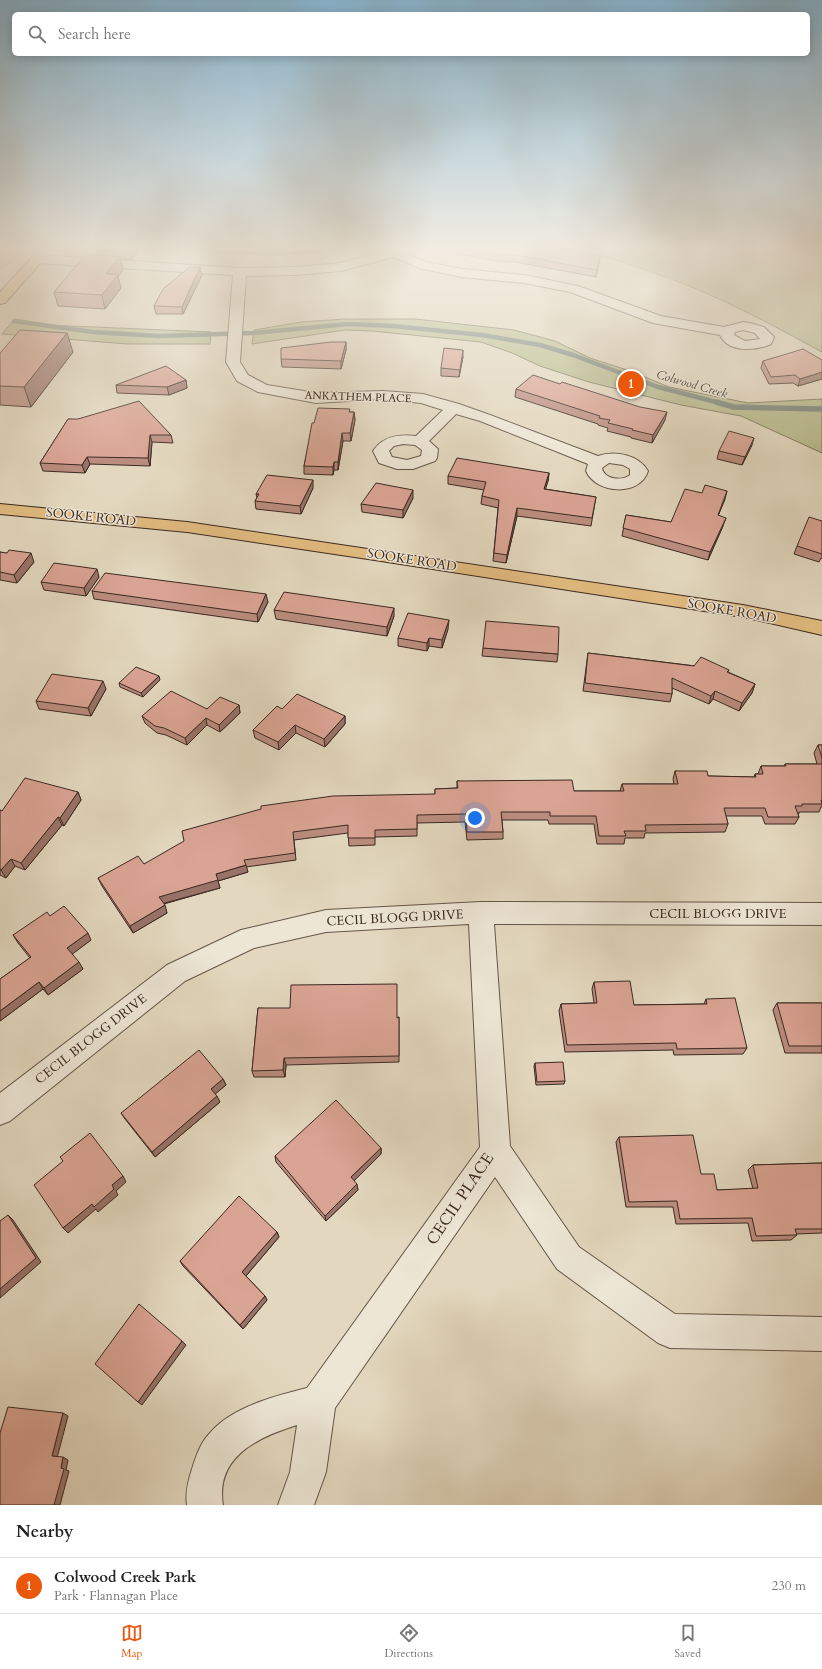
<!DOCTYPE html>
<meta charset="utf-8">
<style>
:root{--surface:#fff;--page:#f6f6f6;--text:#222;--muted:#767676;--line:#e0e0e0;--accent:#ea580c}
body{margin:0;font-family:Cardo,serif;background:var(--page);color:var(--text)}
.you{position:absolute;left:475px;top:818px;width:14px;height:14px;margin:-10px;border:3px solid #fff;border-radius:50%;background:#1a73e8;box-shadow:0 0 0 6px #1a73e833}
.badge{display:grid;place-items:center;width:26px;height:26px;border-radius:50%;background:var(--accent);color:#fff;font-size:13px;font-weight:700}
.pin{position:absolute;translate:-50% -50%;border:2px solid #fff;box-shadow:0 1px 4px #0006}
.list{margin:0;padding:0;list-style:none}
h2{display:flex;justify-content:space-between;align-items:center;height:52px;margin:0;padding:0 16px;font-size:17px}
h2 small{font-size:13px;font-weight:400;color:var(--muted)}
.list li{display:grid;grid-template-columns:26px 1fr auto;gap:12px;align-items:center;box-sizing:border-box;height:56px;padding:0 16px;border-top:1px solid var(--line)}
.list b{display:block;font-size:15px;white-space:nowrap}
.list p{margin:0;font-size:13px;white-space:nowrap;color:var(--muted)}
.list em{font-size:13px;font-style:normal;color:var(--muted)}
.icon{flex:none;width:22px;height:22px;fill:none;stroke:currentColor;stroke-width:2;stroke-linecap:round;stroke-linejoin:round}
.map{position:relative;flex:none;width:822px;height:1505px;overflow:hidden}
.search{position:absolute;background:var(--surface);box-shadow:0 2px 10px #0003;left:12px;right:12px;top:12px;height:44px;display:flex;align-items:center;gap:10px;box-sizing:border-box;padding:0 14px;border-radius:6px;color:var(--muted);font-size:15px}
.sheet{height:108px;background:var(--surface)}
nav{display:flex;justify-content:space-around;align-items:center;box-sizing:border-box;height:56px;border-top:1px solid var(--line);background:var(--surface);font-size:11px;color:var(--muted)}
nav a{display:grid;justify-items:center;gap:2px}
nav .on{color:var(--accent)}
.map>svg:first-child{display:block}
.green{fill:#b9bd8e;stroke:#7a7358}
.lines{fill:none;stroke-linecap:round;stroke-linejoin:round}
.stream-far1{stroke:#718077;stroke-width:4.5}
.stream{stroke:#718077;stroke-width:5.5}
.minor-casing{stroke:#655548;stroke-width:2}
.major-casing{stroke:#3b2921;stroke-width:2}
.minor{fill:#ede6d5;fill-rule:evenodd}
.major{fill:#e2bc80;fill-rule:evenodd}
.wall{fill:#bb8d7f;stroke:#3b2921}
.shaded-wall{fill:#997368;stroke:#3b2921}
.building{fill:#daa494;stroke:#3b2921}
.labels{text-anchor:middle;dominant-baseline:central;stroke-width:3;stroke-linejoin:round;paint-order:stroke}
.far-street-label{font-size:11px;fill:#3b2921;stroke:#ede6d5}
.far-water-label{font-size:12px;font-style:italic;fill:#524d45;stroke:#ede6d5}
.street-label{font-size:13px;fill:#3b2921;stroke:#ede6d5}
.near-street-label{font-size:16px;fill:#3b2921;stroke:#ede6d5}
</style>
<div class="map">
<svg width="822" height="1505" viewBox="0 0 822 1505">
<rect width="100%" height="100%" fill="#e3d8bf"/>
<filter id="stains"><feTurbulence type="fractalNoise" baseFrequency=".005" numOctaves="4"/><feColorMatrix values="0 0 0 0 .2 0 0 0 0 .09 0 0 0 0 .02 0 0 0 .5 -.17"/></filter>
<radialGradient id="worn" r=".72"><stop offset=".6" stop-color="#630" stop-opacity="0"/><stop offset="1" stop-color="#630" stop-opacity=".3"/></radialGradient>
<!-- green -->
<g class="green">
<polygon points="0,250 25,250 0,270"/>
<path d="M596 250H822V352C785 332 749 312 710 295 673 278 634 266 595 253Z"/>
<polygon points="15,319 47,325 211,332 210,344 127,344 2,334"/>
<polygon points="345,319 415,319 514,330 555,341 590,358 630,371 669,387 748,403 822,399 822,453 741,416 681,405 589,382 540,366 512,353 481,342 372,331 345,330 252,344 254,330 301,322"/>
</g>
<g class="lines">
<!-- stream-far1 -->
<polyline class="stream-far1" points="14,321 93,332 159,336 253,333 348,324 393,326 482,335 540,345 573,355 658,387 720,403"/>
<!-- stream -->
<polyline class="stream" points="716,402 734,407 822,409"/>
<!-- minor casing -->
<g class="minor-casing">
<g id="minor">
<path d="M382 250H410L406 253 426 262 462 269 524 275 578 286 661 316 724 327 743 322 750 323 764 327 774 337 771 344C756 351 728 353 720 335L653 323 570 292 524 283 462 277 422 269 394 257 341 271 295 275 246 276 240 362 248 375 267 385 316 393 383 391 423 394 459 404 490 415 598 456C615 450 639 455 648 471 640 497 596 494 586 471L588 464 480 421 456 414 429 441 438 449 437 458 435 461 413 469H397L379 463 373 451C383 436 399 434 416 436L443 410 421 403 383 399 316 403 258 392 237 381 226 362 233 275 38 263 32 259 38 255 240 268 295 267 341 263 381 252ZM743 330 755 333 760 339 745 341 734 335 735 332ZM403 444 415 445 422 450 421 456 407 460 392 457 389 451 394 446ZM609 463 623 465 630 469V475C623 481 604 480 602 468Z"/>
<path d="M481 902 822 903V925L494 924 510 1146 579 1247 675 1314 822 1317V1351L670 1348 658 1343 557 1269 495 1177 335 1408 326 1472 314 1505H278L290 1472 297 1425C259 1437 215 1456 223 1505H187C185 1493 188 1481 192 1469 196 1456 200 1444 209 1434 231 1407 275 1396 307 1388L480 1147 469 924 326 932 254 948 185 981 10 1121 0 1125V1093L167 965 241 930 326 910Z"/>
</g>
</g>
<!-- major casing -->
<g class="major-casing">
<g id="major">
<polygon points="39,250 52,250 5,303 0,304 0,292"/>
<polygon points="0,504 187,522 743,605 822,621 822,635 743,617 368,559 187,532 0,514"/>
</g>
</g>
<!-- minor -->
<use href="#minor" class="minor"/>
<!-- major -->
<use href="#major" class="major"/>
</g>
<!-- wall -->
<g class="wall">
<polygon points="97,250 139,250 131,260 121,259 123,270 118,277 121,288 105,309 58,306 54,292 98,255"/>
<polygon points="217,250 324,250 324,251 268,256 264,254 217,252"/>
<polygon points="450,250 576,250 600,256 596,277 515,262 495,261 450,252"/>
<polygon points="202,275 183,314 156,314 154,306"/>
<polygon points="346,342 346,350 341,369 282,367 281,359"/>
<polygon points="73,352 31,407 0,405 0,353"/>
<polygon points="463,357 459,377 441,376 441,368"/>
<polygon points="822,360 822,379 798,386 793,383 769,384 761,368 763,361"/>
<polygon points="186,380 187,388 169,395 117,393 116,385"/>
<polygon points="516,389 665,420 652,443 631,438 631,437 607,431 608,428 598,425 598,424 515,397"/>
<polygon points="350,412 354,412 355,420 351,441 343,441 338,470 334,470 333,475 304,474 304,466 314,423"/>
<polygon points="68,419 171,435 173,443 152,442 150,466 90,464 85,473 43,471 40,463"/>
<polygon points="752,445 742,465 717,459 719,451"/>
<polygon points="549,473 548,481 545,489 596,497 591,526 517,516 506,563 493,561 498,508 481,504 482,496 484,490 448,484 448,476"/>
<polygon points="313,488 301,514 256,509 255,501 257,498 256,494"/>
<polygon points="413,498 403,518 362,512 361,504"/>
<polygon points="725,499 718,516 723,526 708,560 622,536 626,515 671,522"/>
<polygon points="822,521 822,559 821,558 819,562 794,554 797,546"/>
<polygon points="0,552 34,562 17,583 0,580"/>
<polygon points="99,577 86,596 44,590 41,582"/>
<polygon points="92,591 268,602 258,622 94,599"/>
<polygon points="274,610 394,616 387,636 276,619"/>
<polygon points="448,629 442,648 429,646 427,651 398,646 398,638"/>
<polygon points="483,648 558,654 557,662 482,656"/>
<polygon points="588,653 729,670 728,672 755,684 752,693 739,711 713,699 709,704 672,688 672,694 670,702 583,691"/>
<polygon points="160,680 143,697 120,687 119,683"/>
<polygon points="106,689 91,716 39,709 36,701"/>
<polygon points="239,705 240,713 220,732 207,725 187,745 166,735 157,733 145,723 142,716"/>
<polygon points="282,709 345,716 345,724 325,747 296,733 279,750 255,738 253,730"/>
<polygon points="818,745 822,745 822,807 821,807 819,812 799,812 799,814 798,814 799,817 795,824 765,824 762,816 726,816 728,824 725,832 645,833 644,838 625,838 624,844 597,844 594,824 549,824 548,820 502,820 503,832 503,839 467,840 465,822 417,823 417,836 375,837 375,845 349,846 348,833 294,840 296,860 246,867 248,872 218,881 220,888 164,904 167,913 133,933 102,886 98,878 144,864 435,794 435,789 457,788 457,781 574,791 620,791 622,784 674,784 673,779 675,771 708,776 754,777 755,774 758,774 761,766 784,766 785,764 817,764 814,753"/>
<polygon points="78,792 81,800 64,826 62,825 25,870 15,866 6,878 0,875 0,810 2,811"/>
<polygon points="50,916 91,940 72,954 83,969 48,995 43,989 0,1021 0,979 30,958 18,943 13,935"/>
<polygon points="594,982 634,1005 704,1004 706,999 747,1048 743,1054 674,1055 673,1050 565,1052 559,1011 561,1004 594,1003 592,989"/>
<polygon points="777,1003 822,1003 822,1053 785,1053 773,1010"/>
<polygon points="258,1008 397,1018 399,1017 399,1062 286,1065 285,1077 254,1077 252,1071"/>
<polygon points="535,1063 565,1081 564,1084 536,1085 534,1066"/>
<polygon points="223,1079 226,1085 215,1094 220,1102 155,1157 125,1119 121,1113"/>
<polygon points="619,1137 701,1174 717,1190 753,1189 748,1170 753,1165 822,1163 822,1233 796,1234 797,1235 791,1240 752,1241 748,1223 676,1224 673,1207 626,1207 616,1142"/>
<polygon points="381,1148 381,1154 354,1181 358,1190 326,1221 276,1162 275,1156"/>
<polygon points="277,1232 279,1237 246,1276 265,1296 267,1300 243,1329 183,1266 180,1261"/>
</g>
<!-- shaded-wall -->
<g class="shaded-wall">
<polygon points="132,250 139,250 131,260 130,252"/>
<polygon points="268,250 324,250 324,251 268,256"/>
<polygon points="600,256 599,263 596,277 597,270"/>
<polygon points="120,257 123,270 118,277 121,288 105,309 102,295 106,274"/>
<polygon points="200,267 202,275 183,314 182,307"/>
<polygon points="67,333 73,352 31,407 24,387"/>
<polygon points="346,342 346,350 341,369 341,361"/>
<polygon points="463,350 463,357 459,377 460,370"/>
<polygon points="822,372 822,379 798,386 800,379"/>
<polygon points="186,380 187,388 169,395 167,387"/>
<polygon points="354,412 355,420 351,441 350,433"/>
<polygon points="667,412 665,420 652,443 653,435"/>
<polygon points="342,433 343,441 338,470 338,462"/>
<polygon points="150,435 152,442 150,466 148,458"/>
<polygon points="754,438 752,445 742,465 745,457"/>
<polygon points="87,457 90,464 85,473 82,465"/>
<polygon points="334,462 334,470 333,475 333,467"/>
<polygon points="549,473 548,481 543,497 544,489"/>
<polygon points="313,480 313,488 301,514 300,506"/>
<polygon points="413,490 413,498 403,518 403,510"/>
<polygon points="727,491 725,499 715,523"/>
<polygon points="517,508 517,516 506,563 507,555"/>
<polygon points="726,518 723,526 708,560 710,552"/>
<polygon points="31,553 34,562 17,583 14,575"/>
<polygon points="97,569 99,577 86,596 84,588"/>
<polygon points="266,594 268,602 258,622 257,614"/>
<polygon points="394,608 394,616 387,636 387,627"/>
<polygon points="449,620 448,629 442,648 442,640"/>
<polygon points="429,638 429,646 427,651 427,643"/>
<polygon points="159,676 160,680 143,697 141,693"/>
<polygon points="103,681 106,689 91,716 88,708"/>
<polygon points="755,684 752,693 739,711 742,703"/>
<polygon points="715,691 713,699 709,704 711,696"/>
<polygon points="239,705 240,713 220,732 219,725"/>
<polygon points="345,716 345,724 325,747 324,739"/>
<polygon points="206,718 207,725 187,745 185,738"/>
<polygon points="295,725 296,733 279,750 278,742"/>
<polygon points="78,792 81,800 64,826 60,818"/>
<polygon points="58,817 62,825 25,870 21,863"/>
<polygon points="11,859 15,866 6,878 1,870"/>
<polygon points="246,865 248,872 218,881 220,888 161,904 159,897 216,874"/>
<polygon points="165,905 167,913 133,933 130,926"/>
<polygon points="88,933 91,940 71,955 67,948"/>
<polygon points="79,962 83,969 48,995 44,988"/>
<polygon points="39,982 43,989 0,1021 0,1011"/>
<polygon points="284,1058 286,1065 285,1077 283,1070"/>
<polygon points="223,1079 226,1085 214,1095 211,1089"/>
<polygon points="217,1096 220,1102 155,1157 152,1152"/>
<polygon points="381,1148 381,1154 352,1183 351,1177"/>
<polygon points="123,1176 126,1182 116,1191 118,1195 98,1212 96,1209 68,1233 63,1228 92,1204 112,1185"/>
<polygon points="357,1184 358,1190 326,1221 325,1216"/>
<polygon points="8,1215 13,1220 41,1262 0,1298 0,1289"/>
<polygon points="277,1232 279,1237 245,1277 242,1272"/>
<polygon points="265,1296 267,1300 243,1329 240,1325"/>
<polygon points="182,1341 186,1345 142,1405 138,1402"/>
<polygon points="63,1413 68,1416 57,1458 52,1456"/>
<polygon points="63,1457 68,1460 66,1470 69,1471 60,1505 54,1505 61,1468"/>
</g>
<!-- building -->
<g class="building">
<polygon points="97,250 132,250 130,252"/>
<polygon points="475,250 576,250 600,256 597,270 516,255 496,254"/>
<polygon points="86,254 120,257 106,274 118,275 102,295 54,292"/>
<polygon points="190,267 200,267 182,307 154,306 163,289"/>
<polygon points="20,330 67,333 24,387 0,386 0,353"/>
<polygon points="331,342 346,342 341,361 281,359 281,348"/>
<polygon points="444,348 463,350 460,370 441,368"/>
<polygon points="803,349 822,360 822,372 800,379 795,375 771,377 763,361"/>
<polygon points="166,366 186,380 167,387 116,385"/>
<polygon points="533,375 560,384 562,382 640,407 667,412 653,435 632,430 633,429 608,423 610,420 599,418 600,416 516,389"/>
<polygon points="139,401 171,435 150,435 148,458 87,457 82,465 40,463 68,419 78,419"/>
<polygon points="318,408 350,409 349,412 354,412 350,433 342,433 338,462 334,462 333,467 304,466 312,423 314,423"/>
<polygon points="729,431 754,438 745,457 719,451"/>
<polygon points="457,458 549,473 544,489 596,497 592,518 517,508 507,555 494,553 499,500 482,496 486,482 448,476"/>
<polygon points="267,475 313,480 300,506 255,501 259,494 256,494"/>
<polygon points="376,483 413,490 403,510 361,504"/>
<polygon points="705,485 727,491 718,515 726,518 710,552 623,528 626,515 671,522 685,489 702,493"/>
<polygon points="809,517 822,521 822,554 797,546"/>
<polygon points="9,550 31,553 14,575 0,572 0,552 7,553"/>
<polygon points="54,563 97,569 84,588 41,582"/>
<polygon points="105,573 266,594 257,614 92,591"/>
<polygon points="284,592 394,608 387,627 274,610"/>
<polygon points="408,613 449,620 442,640 429,638 427,643 398,638"/>
<polygon points="486,621 559,627 558,654 483,648"/>
<polygon points="588,653 694,666 701,657 729,670 727,672 755,684 742,703 715,691 711,696 672,678 672,694 585,683"/>
<polygon points="136,667 159,676 141,693 119,683"/>
<polygon points="52,674 103,681 88,708 36,701"/>
<polygon points="171,691 207,709 220,697 239,705 219,725 206,718 185,738 164,728 155,726 142,716"/>
<polygon points="297,694 345,716 324,739 295,725 278,742 253,730 277,706 282,709"/>
<polygon points="818,745 822,745 822,758"/>
<polygon points="785,764 822,764 822,800 821,800 822,804 802,804 802,806 795,806 799,817 768,817 765,808 724,808 728,824 645,825 646,831 624,831 626,836 599,836 596,816 550,816 550,812 501,812 503,832 467,832 466,814 417,815 417,829 375,830 375,838 348,838 348,825 293,832 295,853 244,860 246,865 216,874 218,880 159,897 165,905 130,926 98,878 138,856 144,864 184,841 182,831 261,809 261,806 333,796 435,794 435,789 458,788 457,781 572,780 574,791 624,791 622,784 678,784 675,771 707,771 708,776 756,777 755,774 763,774 761,766 786,766"/>
<polygon points="25,778 78,792 60,818 58,817 21,863 11,859 1,870 0,869 0,810 2,811"/>
<polygon points="64,906 88,933 67,948 79,962 44,988 39,982 0,1011 0,979 31,957 13,935 47,912 50,916"/>
<polygon points="630,981 634,1005 707,1004 706,999 735,998 747,1048 677,1049 676,1043 567,1045 561,1004 597,1003 594,982"/>
<polygon points="397,984 397,1018 399,1017 399,1056 284,1058 283,1070 252,1071 258,1008 290,1008 291,985"/>
<polygon points="777,1003 822,1003 822,1046 789,1046"/>
<polygon points="199,1050 223,1079 211,1089 217,1096 152,1152 121,1113"/>
<polygon points="563,1062 565,1081 537,1082 535,1063"/>
<polygon points="336,1100 381,1148 351,1177 357,1184 325,1216 275,1156"/>
<polygon points="90,1133 123,1176 112,1185 114,1189 94,1207 92,1204 63,1228 34,1185 63,1161 60,1157"/>
<polygon points="693,1135 701,1174 714,1174 717,1190 758,1188 753,1165 822,1163 822,1229 795,1229 797,1235 756,1236 752,1218 680,1219 677,1201 629,1202 619,1137"/>
<polygon points="239,1196 277,1232 242,1272 265,1296 240,1325 180,1261"/>
<polygon points="8,1215 36,1258 0,1289 0,1221"/>
<polygon points="139,1304 182,1341 138,1402 95,1364"/>
<polygon points="8,1407 63,1413 52,1456 63,1457 61,1468 64,1469 54,1505 0,1505 0,1433"/>
</g>
<!-- sky -->
<linearGradient id="sky" x2="0" y2="1"><stop stop-color="#87b6d2"/><stop offset="0.54" stop-color="#f2ede2"/><stop offset="1" stop-color="#f2ede2" stop-opacity="0"/></linearGradient>
<rect width="822" height="461" fill="url(#sky)"/>
<g class="labels">
<!-- far-street labels -->
<g class="far-street-label">
<text transform="translate(358 397) rotate(2)">ANKATHEM PLACE</text>
</g>
<!-- far-water labels -->
<g class="far-water-label">
<text transform="translate(692 384) rotate(16)">Colwood Creek</text>
</g>
<!-- street labels -->
<g class="street-label">
<text transform="translate(91 517) rotate(6)">SOOKE ROAD</text>
<text transform="translate(412 560) rotate(9)">SOOKE ROAD</text>
<text transform="translate(732 611) rotate(10)">SOOKE ROAD</text>
<text x="718" y="914">CECIL BLOGG DRIVE</text>
<text transform="translate(395 918) rotate(-3)">CECIL BLOGG DRIVE</text>
<text transform="translate(91 1039) rotate(-38)">CECIL BLOGG DRIVE</text>
</g>
<!-- near-street labels -->
<g class="near-street-label">
<text transform="translate(460 1199) rotate(-56)">CECIL PLACE</text>
</g>
</g>
<rect width="100%" height="100%" filter="url(#stains)"/>
<rect width="100%" height="100%" fill="url(#worn)"/>
</svg>
<div class="you"></div>
<div class="pin badge" style="left:631px;top:384px">1</div>
<div class="search"><svg class="icon" aria-label="search" viewBox="0 0 24 24"><circle cx="10" cy="10" r="6"/><path d="M15 15l6 6"/></svg>Search here</div>
</div>
<section class="sheet">
<h2>Nearby<small></small></h2>
<ul class="list">
<li><span class="badge">1</span><div><b>Colwood Creek Park</b><p>Park · Flannagan Place</p></div><em>230 m</em></li>
</ul>
</section>
<nav>
<a class="on"><svg class="icon" aria-label="map" viewBox="0 0 24 24"><path d="M3 6l6-2 6 2 6-2v14l-6 2-6-2-6 2zM9 4v14M15 6v14"/></svg>Map</a>
<a><svg class="icon" aria-label="directions" viewBox="0 0 24 24"><path d="M12 3l9 9-9 9-9-9zM9 14v-3h6M13 9l2 2-2 2"/></svg>Directions</a>
<a><svg class="icon" aria-label="saved" viewBox="0 0 24 24"><path d="M7 4h10v16l-5-4-5 4z"/></svg>Saved</a>
</nav>
